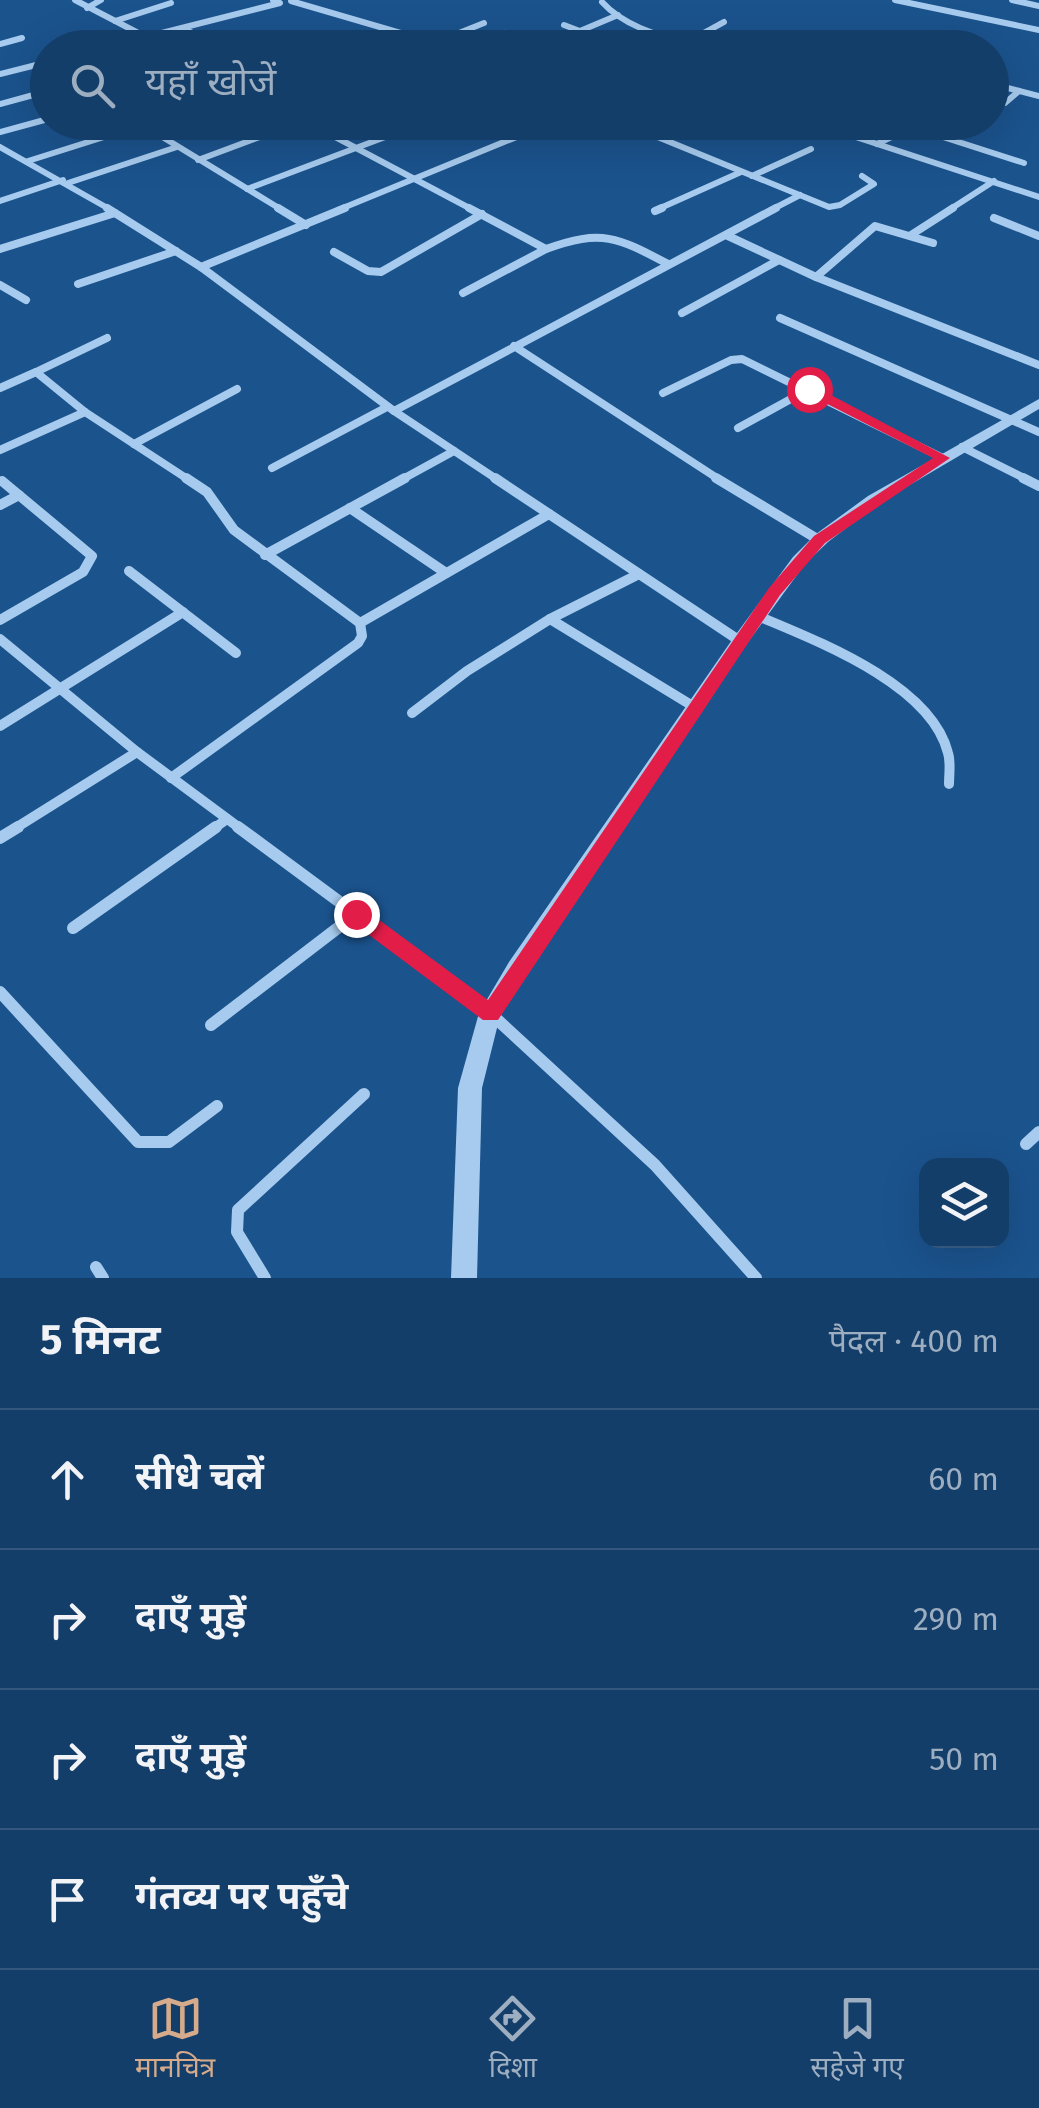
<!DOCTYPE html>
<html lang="hi">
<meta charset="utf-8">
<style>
:root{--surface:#143e6a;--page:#1d4570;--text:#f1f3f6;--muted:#9daec1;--line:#33577e;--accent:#d6ab8b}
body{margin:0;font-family:"Fira Sans","Noto Sans Devanagari",sans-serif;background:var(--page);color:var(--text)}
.controls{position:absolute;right:30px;bottom:30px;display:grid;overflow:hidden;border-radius:20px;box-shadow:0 10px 40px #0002}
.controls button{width:90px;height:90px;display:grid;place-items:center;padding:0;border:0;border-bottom:2px solid var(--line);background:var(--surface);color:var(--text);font:50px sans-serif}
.stop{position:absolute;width:30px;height:30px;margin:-22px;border:8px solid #e11d48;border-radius:50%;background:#fff}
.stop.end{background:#e11d48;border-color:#fff;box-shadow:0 2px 10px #0008}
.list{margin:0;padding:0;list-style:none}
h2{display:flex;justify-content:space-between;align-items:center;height:130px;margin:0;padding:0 40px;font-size:42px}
h2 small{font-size:32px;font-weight:400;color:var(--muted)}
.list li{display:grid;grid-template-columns:65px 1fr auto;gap:30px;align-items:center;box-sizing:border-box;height:140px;padding:0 40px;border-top:2px solid var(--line)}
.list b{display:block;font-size:38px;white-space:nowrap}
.list em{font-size:32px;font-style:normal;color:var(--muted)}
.icon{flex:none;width:55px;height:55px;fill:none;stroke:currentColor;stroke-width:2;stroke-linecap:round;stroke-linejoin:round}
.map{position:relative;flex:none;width:1039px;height:1278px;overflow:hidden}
.search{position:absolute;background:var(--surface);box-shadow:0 10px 40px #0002;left:30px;right:30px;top:30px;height:110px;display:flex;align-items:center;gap:25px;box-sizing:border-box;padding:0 35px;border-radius:55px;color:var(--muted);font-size:38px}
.sheet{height:690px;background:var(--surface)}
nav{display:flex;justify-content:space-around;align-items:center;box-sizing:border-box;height:140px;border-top:2px solid var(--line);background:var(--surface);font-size:28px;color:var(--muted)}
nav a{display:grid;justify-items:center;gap:5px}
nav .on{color:var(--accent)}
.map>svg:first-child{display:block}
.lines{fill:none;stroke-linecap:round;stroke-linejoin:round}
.minor-far3{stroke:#a7cbee;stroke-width:6}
.minor-far2{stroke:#a7cbee;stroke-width:8}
.minor-far1{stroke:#a7cbee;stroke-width:10}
.minor{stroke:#a7cbee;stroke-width:12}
.tertiary{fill:#a7cbee;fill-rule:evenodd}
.route{fill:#e11d48}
</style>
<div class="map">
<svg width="1039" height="1278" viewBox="0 0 1039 1278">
<rect width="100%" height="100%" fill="#1b538d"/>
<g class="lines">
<!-- minor-far3 -->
<g class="minor-far3">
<polyline points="75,0 146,37 103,48"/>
<polyline points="895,0 1039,30"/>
<polyline points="1012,0 1039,6"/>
<polyline points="291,1 452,48"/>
<path d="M602 2C620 22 658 39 685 38 699 38 712 28 724 22"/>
<polyline points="87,8 101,0"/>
<polyline points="115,21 171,3"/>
<polyline points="564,25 624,48"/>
<polyline points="182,28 224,48"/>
<polyline points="580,31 618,15"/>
<polyline points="616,33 653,46"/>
<polyline points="434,43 484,23"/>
<polyline points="0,44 22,38"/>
<polyline points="163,48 146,37 280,3 273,0"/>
<polyline points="482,48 505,33"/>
<polyline points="0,74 48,62"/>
<polyline points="992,84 1039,96"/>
<polyline points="0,104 48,91"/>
<polyline points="992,104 1005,103 1019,91"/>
<polyline points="138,122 282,210"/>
<polyline points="307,122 473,210"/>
<polyline points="621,122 829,207 840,205 874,184 862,176"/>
<polyline points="810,122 1039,197"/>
<polyline points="0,132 48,119"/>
<polyline points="154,132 182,122"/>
<polyline points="877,144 912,127 1024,163"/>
<polyline points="0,147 111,210"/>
<polyline points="198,160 300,122"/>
<polyline points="28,161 142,125"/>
<polyline points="752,176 811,149"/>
<polyline points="68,183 177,147"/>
<polyline points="247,189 425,122"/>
<polyline points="0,201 63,180"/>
<polyline points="338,210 553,122"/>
<polyline points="656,210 741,172"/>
<polyline points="771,210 800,195"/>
<polyline points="949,210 994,181"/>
</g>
<!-- minor-far2 -->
<g class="minor-far2">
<polyline points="107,208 201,267 394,411 776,208"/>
<polyline points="278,208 306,225"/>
<path d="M469 208 546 249C602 229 617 237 668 264"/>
<polyline points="655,211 662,208"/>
<polyline points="994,218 1039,236"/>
<polyline points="911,235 953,208"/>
<polyline points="728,236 816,277 1039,365"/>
<polyline points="0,249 115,213"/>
<polyline points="334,252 368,271 381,272 482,214"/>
<polyline points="201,267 345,208"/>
<polyline points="816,277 875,226 933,243"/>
<polyline points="78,284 176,251"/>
<polyline points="0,285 26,300"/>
<polyline points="463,293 546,249"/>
<polyline points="682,313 779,260"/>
<polyline points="780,318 1039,432"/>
<polyline points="514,346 720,480"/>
<polyline points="36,372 107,338"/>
<polyline points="0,388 36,372 85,412 189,480"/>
<polyline points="663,393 731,360 742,359 943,458"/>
<polyline points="394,411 498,480"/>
<polyline points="738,428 809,389"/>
<polyline points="134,444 237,389"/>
<polyline points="962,447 1028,480"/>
<polyline points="0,450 85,412"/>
<polyline points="272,468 387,407"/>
<polyline points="401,480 454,451"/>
</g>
<!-- minor-far1 -->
<g class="minor-far1">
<polyline points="186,478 207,492 234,530 360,623 549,514"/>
<polyline points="495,478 740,641"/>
<polyline points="716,478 819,540"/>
<polyline points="1023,478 1039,486"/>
<polyline points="0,505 19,495"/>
<polyline points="350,508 446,573"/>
<polyline points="265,555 405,478"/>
<polyline points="129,571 236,653"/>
<polyline points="639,574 550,619 696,708"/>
<path d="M758 616C817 641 931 684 948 753 951 762 949 774 949 784"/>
<polyline points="0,620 83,572 92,556 2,481"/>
<polyline points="0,639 137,752 241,829"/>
<polyline points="412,713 467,671 550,619"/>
<polyline points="0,726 183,612"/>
<polyline points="171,778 358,643 362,636 360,623"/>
<polyline points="14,829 137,752"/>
<polyline points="213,829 227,819"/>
</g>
<!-- minor -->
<g class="minor">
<polyline points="238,827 490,1013 655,1165 756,1278"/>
<polyline points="0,838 18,827"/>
<polyline points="73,928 216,827"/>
<polyline points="0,992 138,1142 169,1142 217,1106"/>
<polyline points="211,1025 356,914"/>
<polyline points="1026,1144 1039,1132"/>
<polyline points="96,1267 103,1278"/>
<polyline points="265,1278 237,1232 238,1210 364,1094"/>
</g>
<!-- tertiary -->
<polygon class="tertiary" points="1039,399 1039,409 879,503 828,542 805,564 746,645 525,976 500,1016 482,1088 477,1278 451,1278 458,1088 479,1013 509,962 734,637 793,557 816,534 868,496"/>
</g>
<!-- route -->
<polygon class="route" points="804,386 814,386 950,458 825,543 780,595 498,1020 483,1020 349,920 349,908 363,908 488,1000 769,588 814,536 933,458 804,392"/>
</svg>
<div class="controls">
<button><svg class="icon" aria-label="layers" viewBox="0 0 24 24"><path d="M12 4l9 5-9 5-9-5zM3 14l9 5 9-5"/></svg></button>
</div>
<div class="stop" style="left:809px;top:389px"></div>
<div class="stop end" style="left:356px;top:914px"></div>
<div class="search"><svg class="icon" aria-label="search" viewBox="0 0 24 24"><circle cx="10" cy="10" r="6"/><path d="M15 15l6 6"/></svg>यहाँ खोजें</div>
</div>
<section class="sheet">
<h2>5 मिनट<small>पैदल · 400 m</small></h2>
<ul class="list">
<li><svg class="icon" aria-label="ahead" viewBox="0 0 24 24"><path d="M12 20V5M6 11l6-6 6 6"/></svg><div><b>सीधे चलें</b></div><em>60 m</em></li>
<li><svg class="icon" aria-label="right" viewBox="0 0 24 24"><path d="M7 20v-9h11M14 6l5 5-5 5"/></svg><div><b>दाएँ मुड़ें</b></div><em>290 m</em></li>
<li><svg class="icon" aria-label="right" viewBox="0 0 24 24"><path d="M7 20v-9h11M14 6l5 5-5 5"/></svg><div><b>दाएँ मुड़ें</b></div><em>50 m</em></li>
<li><svg class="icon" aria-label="arrive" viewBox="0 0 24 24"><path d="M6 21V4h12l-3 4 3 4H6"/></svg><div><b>गंतव्य पर पहुँचे</b></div></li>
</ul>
</section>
<nav>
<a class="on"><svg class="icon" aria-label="map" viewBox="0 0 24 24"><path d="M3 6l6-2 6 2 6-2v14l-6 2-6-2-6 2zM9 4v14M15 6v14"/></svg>मानचित्र</a>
<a><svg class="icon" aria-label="directions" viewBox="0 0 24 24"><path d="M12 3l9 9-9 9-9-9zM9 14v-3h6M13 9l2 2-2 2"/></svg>दिशा</a>
<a><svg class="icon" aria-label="saved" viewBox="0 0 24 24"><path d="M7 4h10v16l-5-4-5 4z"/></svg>सहेजे गए</a>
</nav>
